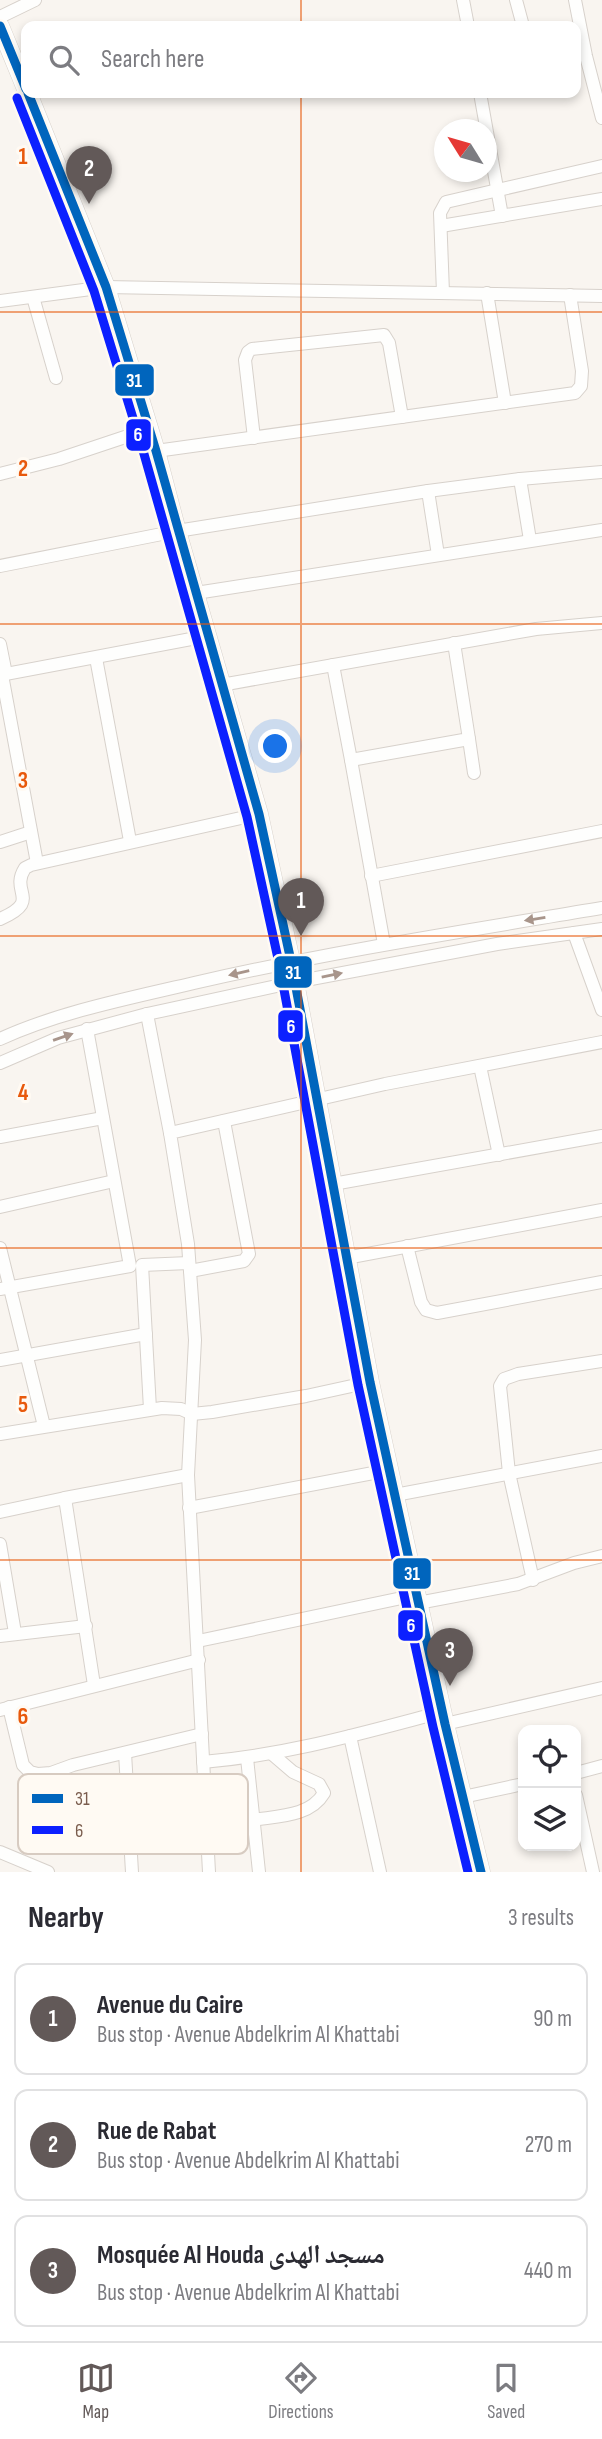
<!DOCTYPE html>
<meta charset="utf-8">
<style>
:root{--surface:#fff;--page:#f7f7f7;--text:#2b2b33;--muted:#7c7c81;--line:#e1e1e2;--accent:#625958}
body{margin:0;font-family:"Sofia Sans Condensed","Noto Naskh Arabic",sans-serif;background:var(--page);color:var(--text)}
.controls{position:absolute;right:21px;bottom:21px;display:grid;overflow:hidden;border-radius:14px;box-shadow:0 4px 10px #0003}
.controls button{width:63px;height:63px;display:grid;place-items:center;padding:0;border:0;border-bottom:2px solid var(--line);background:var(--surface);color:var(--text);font:35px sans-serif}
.compass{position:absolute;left:434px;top:119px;width:63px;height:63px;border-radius:50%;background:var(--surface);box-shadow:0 4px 10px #0003;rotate:307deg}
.you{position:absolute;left:276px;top:747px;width:24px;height:24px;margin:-18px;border:5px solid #fff;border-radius:50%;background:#1a73e8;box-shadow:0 0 0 10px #1a73e833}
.badge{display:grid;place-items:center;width:46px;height:46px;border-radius:50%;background:var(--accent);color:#fff;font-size:23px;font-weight:700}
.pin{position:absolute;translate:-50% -58px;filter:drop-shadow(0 2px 4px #0008)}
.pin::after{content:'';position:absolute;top:37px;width:24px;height:21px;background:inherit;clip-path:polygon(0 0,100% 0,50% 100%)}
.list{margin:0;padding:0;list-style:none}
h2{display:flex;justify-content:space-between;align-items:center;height:91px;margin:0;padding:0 28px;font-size:30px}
h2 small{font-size:23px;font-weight:400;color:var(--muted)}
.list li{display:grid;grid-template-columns:46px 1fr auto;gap:21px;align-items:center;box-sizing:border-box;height:112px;margin:0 14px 14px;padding:0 14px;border:2px solid var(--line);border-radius:14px}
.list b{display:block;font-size:26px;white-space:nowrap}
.list p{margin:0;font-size:23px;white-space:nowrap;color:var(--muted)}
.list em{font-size:23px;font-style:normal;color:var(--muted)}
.icon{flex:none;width:38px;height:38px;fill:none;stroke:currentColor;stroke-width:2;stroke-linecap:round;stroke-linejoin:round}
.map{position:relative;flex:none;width:602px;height:1872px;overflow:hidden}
.search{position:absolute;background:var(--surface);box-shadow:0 4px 10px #0003;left:21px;right:21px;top:21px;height:77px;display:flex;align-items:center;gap:18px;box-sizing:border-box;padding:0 24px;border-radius:14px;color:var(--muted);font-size:26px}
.sheet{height:469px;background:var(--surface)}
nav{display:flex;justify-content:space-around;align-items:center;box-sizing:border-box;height:98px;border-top:2px solid var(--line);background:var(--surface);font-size:19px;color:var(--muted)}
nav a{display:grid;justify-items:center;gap:4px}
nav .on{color:var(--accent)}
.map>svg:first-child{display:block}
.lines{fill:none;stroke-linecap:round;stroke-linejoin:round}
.street-casing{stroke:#d7d1cb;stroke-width:14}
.secondary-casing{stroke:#d9d2cb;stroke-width:19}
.street{stroke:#fefefd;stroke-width:12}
.secondary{stroke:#fefefd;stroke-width:18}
.bus-1-casing{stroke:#fffaf3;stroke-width:14}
.bus-2-casing{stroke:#fffaf3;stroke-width:14}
.bus-1{stroke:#0065bd;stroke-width:9}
.bus-2{stroke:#0c20ff;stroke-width:9}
.oneway{fill:#a8958b}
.grid{fill:none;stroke:#e8590c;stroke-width:2;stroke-opacity:0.55}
.key{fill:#fffaf3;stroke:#d7cbc1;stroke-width:2}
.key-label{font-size:19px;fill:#7a5c4d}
.grid-label{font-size:23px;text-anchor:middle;font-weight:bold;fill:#e8590c;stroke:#fffaf3;stroke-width:6;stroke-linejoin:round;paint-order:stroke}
.line-badge{stroke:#fffaf3;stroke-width:2.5}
.badge-label{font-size:19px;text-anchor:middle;font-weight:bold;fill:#fff}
</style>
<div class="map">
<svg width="602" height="1872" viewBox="0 0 602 1872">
<rect width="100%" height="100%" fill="#f9f5f0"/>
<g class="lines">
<!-- street casing -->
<g class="street-casing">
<g id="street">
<polyline points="463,0 468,26"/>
<polyline points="516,0 523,26"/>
<polyline points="575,0 586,56 602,118"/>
<polyline points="0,17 35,0"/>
<polyline points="480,93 502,216"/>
<polyline points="441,226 602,199"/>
<polyline points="443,293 440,213 446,202 602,166"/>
<polyline points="487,293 505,403"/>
<polyline points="33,297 56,378"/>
<polyline points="0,301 106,287 602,296"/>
<polyline points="254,438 245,360 248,352 252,349 384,335 389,343 402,417"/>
<polyline points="156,451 575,393 581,386 582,371 570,295"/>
<polyline points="0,474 59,459 149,429"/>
<polyline points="520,479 530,540"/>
<polyline points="428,491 438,555"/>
<polyline points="0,566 177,531 428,491 520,479 602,472"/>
<polyline points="196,593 602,530"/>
<polyline points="0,644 6,674"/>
<polyline points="96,658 130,841"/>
<polyline points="333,665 351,760 469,739 454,643"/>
<polyline points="0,675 207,636"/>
<polyline points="2,675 37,863"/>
<polyline points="221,685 536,629 602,623"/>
<polyline points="469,739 474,773"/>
<polyline points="351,760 384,944"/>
<polyline points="0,842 31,832"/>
<polyline points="371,876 602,831"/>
<path d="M0 919C43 900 9 893 25 868L31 865 259 814"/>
<polyline points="574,933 602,1010"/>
<polyline points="147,1014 170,1133"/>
<path d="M0 1039C59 1012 130 998 194 983 329 952 465 931 602 908"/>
<polyline points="0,1063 58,1038 147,1014 295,982 497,944 602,929"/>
<polyline points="480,1066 499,1155"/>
<polyline points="0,1137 103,1118"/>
<polyline points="333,1184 602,1136"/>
<polyline points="0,1207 114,1181"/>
<polyline points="407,1246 421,1302 426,1310 437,1313 602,1282"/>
<polyline points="0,1248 44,1426"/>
<polyline points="346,1258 602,1210"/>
<polyline points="190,1271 244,1261 249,1254 224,1121"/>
<polyline points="0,1289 130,1266 87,1029"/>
<polyline points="0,1360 146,1334"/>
<polyline points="150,1409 142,1265 189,1263"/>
<polyline points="0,1434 162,1408 181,1409 192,1414 212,1412 306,1396 370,1382"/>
<polyline points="395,1495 602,1456"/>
<polyline points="189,1508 389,1470"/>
<polyline points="0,1512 65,1498"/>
<polyline points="0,1544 15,1633"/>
<polyline points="533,1580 509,1473 500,1386 504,1379 518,1374 602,1361"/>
<polyline points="418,1603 518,1584 574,1563 602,1556"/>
<polyline points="0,1636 86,1626"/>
<polyline points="198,1641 416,1595"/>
<polyline points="94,1685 65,1498 188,1475"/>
<polyline points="9,1707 23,1765 30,1772 38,1774 51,1773 73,1765 202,1734"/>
<polyline points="0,1710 199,1660"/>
<polyline points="445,1724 602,1688"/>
<polyline points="350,1736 380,1872"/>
<polyline points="125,1753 132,1872"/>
<polyline points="247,1758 259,1872"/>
<path d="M203 1762C287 1755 362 1733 442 1712"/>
<polyline points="576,1773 602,1766"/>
<polyline points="576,1795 593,1872"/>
<polyline points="463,1797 523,1784"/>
<path d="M253 1820C277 1816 310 1817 324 1793L319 1784 293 1772 272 1754"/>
<polyline points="0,1852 48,1872"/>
<polyline points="209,1872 188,1475 195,1340 188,1244 170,1133 385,1084 602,1042"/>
</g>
</g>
<!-- secondary casing -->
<g class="secondary-casing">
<g id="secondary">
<polyline points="0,26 26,89"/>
<polyline points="28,93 106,287 156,451 177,531 259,814 291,961 370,1382 445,1724 481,1872"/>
</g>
</g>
<!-- street -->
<use href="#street" class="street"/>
<!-- secondary -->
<use href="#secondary" class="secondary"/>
<!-- bus-1 casing -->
<g class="bus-1-casing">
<g id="bus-1">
<polyline points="0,26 26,89"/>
<polyline points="28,93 106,287 156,451 259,814 291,961 370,1382 445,1724 481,1872"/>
</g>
</g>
<!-- bus-2 casing -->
<g class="bus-2-casing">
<polyline id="bus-2" points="17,98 94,291 144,454 247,817 279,963 358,1385 433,1727 468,1872"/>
</g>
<!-- bus-1 -->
<use href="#bus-1" class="bus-1"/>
<!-- bus-2 -->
<use href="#bus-2" class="bus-2"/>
</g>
<!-- one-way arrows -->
<defs><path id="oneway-solid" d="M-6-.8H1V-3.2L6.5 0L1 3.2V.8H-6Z" transform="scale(1.75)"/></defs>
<g class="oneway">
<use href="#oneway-solid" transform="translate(535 919) rotate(171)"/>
<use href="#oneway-solid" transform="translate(239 973) rotate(167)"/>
<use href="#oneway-solid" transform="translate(332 975) rotate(-11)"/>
<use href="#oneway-solid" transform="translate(63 1037) rotate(-19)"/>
</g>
<!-- grid -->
<path class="grid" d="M301 0V26M301 93V1872M0 312H602M0 624H602M0 936H602M0 1248H602M0 1560H602"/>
<!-- legend -->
<rect x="18" y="1774" width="230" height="80" rx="10" class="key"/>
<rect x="32" y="1794" width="31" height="9" fill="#0065bd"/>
<rect x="32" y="1826" width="31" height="8" fill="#0c20ff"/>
<g class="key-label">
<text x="75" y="1805">31</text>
<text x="75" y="1837">6</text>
</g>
<g class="grid-label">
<text x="23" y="164">1</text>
<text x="23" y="476">2</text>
<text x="23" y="788">3</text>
<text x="23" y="1100">4</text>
<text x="23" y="1412">5</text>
<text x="23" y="1724">6</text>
</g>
<g class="line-badge">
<rect x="114" y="363" width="41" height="34" rx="7" fill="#0065bd"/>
<rect x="125" y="418" width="27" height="34" rx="7" fill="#0c20ff"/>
<rect x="273" y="955" width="40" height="34" rx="7" fill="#0065bd"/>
<rect x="277" y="1009" width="27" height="34" rx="7" fill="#0c20ff"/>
<rect x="392" y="1557" width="40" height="33" rx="7" fill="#0065bd"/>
<rect x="397" y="1609" width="27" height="33" rx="7" fill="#0c20ff"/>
</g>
<g class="badge-label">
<text x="134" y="387">31</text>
<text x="138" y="441">6</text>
<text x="293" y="979">31</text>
<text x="291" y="1033">6</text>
<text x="412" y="1580">31</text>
<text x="411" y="1632">6</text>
</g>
</svg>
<div class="controls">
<button><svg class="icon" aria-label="locate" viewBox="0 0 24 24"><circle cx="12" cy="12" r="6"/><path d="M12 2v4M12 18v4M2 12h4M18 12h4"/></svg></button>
<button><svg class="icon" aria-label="layers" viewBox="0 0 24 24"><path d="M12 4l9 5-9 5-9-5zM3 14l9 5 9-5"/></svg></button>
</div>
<svg class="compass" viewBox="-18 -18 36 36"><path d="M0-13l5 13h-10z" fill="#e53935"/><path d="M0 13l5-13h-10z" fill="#7c7c81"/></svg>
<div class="you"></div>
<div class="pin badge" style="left:301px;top:936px">1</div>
<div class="pin badge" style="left:89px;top:204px">2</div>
<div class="pin badge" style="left:450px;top:1686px">3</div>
<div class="search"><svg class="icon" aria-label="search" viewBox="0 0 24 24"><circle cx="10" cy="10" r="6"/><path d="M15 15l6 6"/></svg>Search here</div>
</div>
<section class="sheet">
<h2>Nearby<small>3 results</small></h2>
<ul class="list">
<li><span class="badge">1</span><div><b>Avenue du Caire</b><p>Bus stop · Avenue Abdelkrim Al Khattabi</p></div><em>90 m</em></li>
<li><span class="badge">2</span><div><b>Rue de Rabat</b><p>Bus stop · Avenue Abdelkrim Al Khattabi</p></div><em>270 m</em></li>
<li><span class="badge">3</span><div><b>Mosquée Al Houda مسجد الهدى</b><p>Bus stop · Avenue Abdelkrim Al Khattabi</p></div><em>440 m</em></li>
</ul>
</section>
<nav>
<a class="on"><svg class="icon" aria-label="map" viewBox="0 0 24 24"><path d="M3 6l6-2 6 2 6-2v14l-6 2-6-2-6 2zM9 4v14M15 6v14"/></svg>Map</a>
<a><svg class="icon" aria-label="directions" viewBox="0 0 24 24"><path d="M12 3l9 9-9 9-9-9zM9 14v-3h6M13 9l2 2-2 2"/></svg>Directions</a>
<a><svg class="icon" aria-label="saved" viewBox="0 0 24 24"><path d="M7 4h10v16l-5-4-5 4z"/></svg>Saved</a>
</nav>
